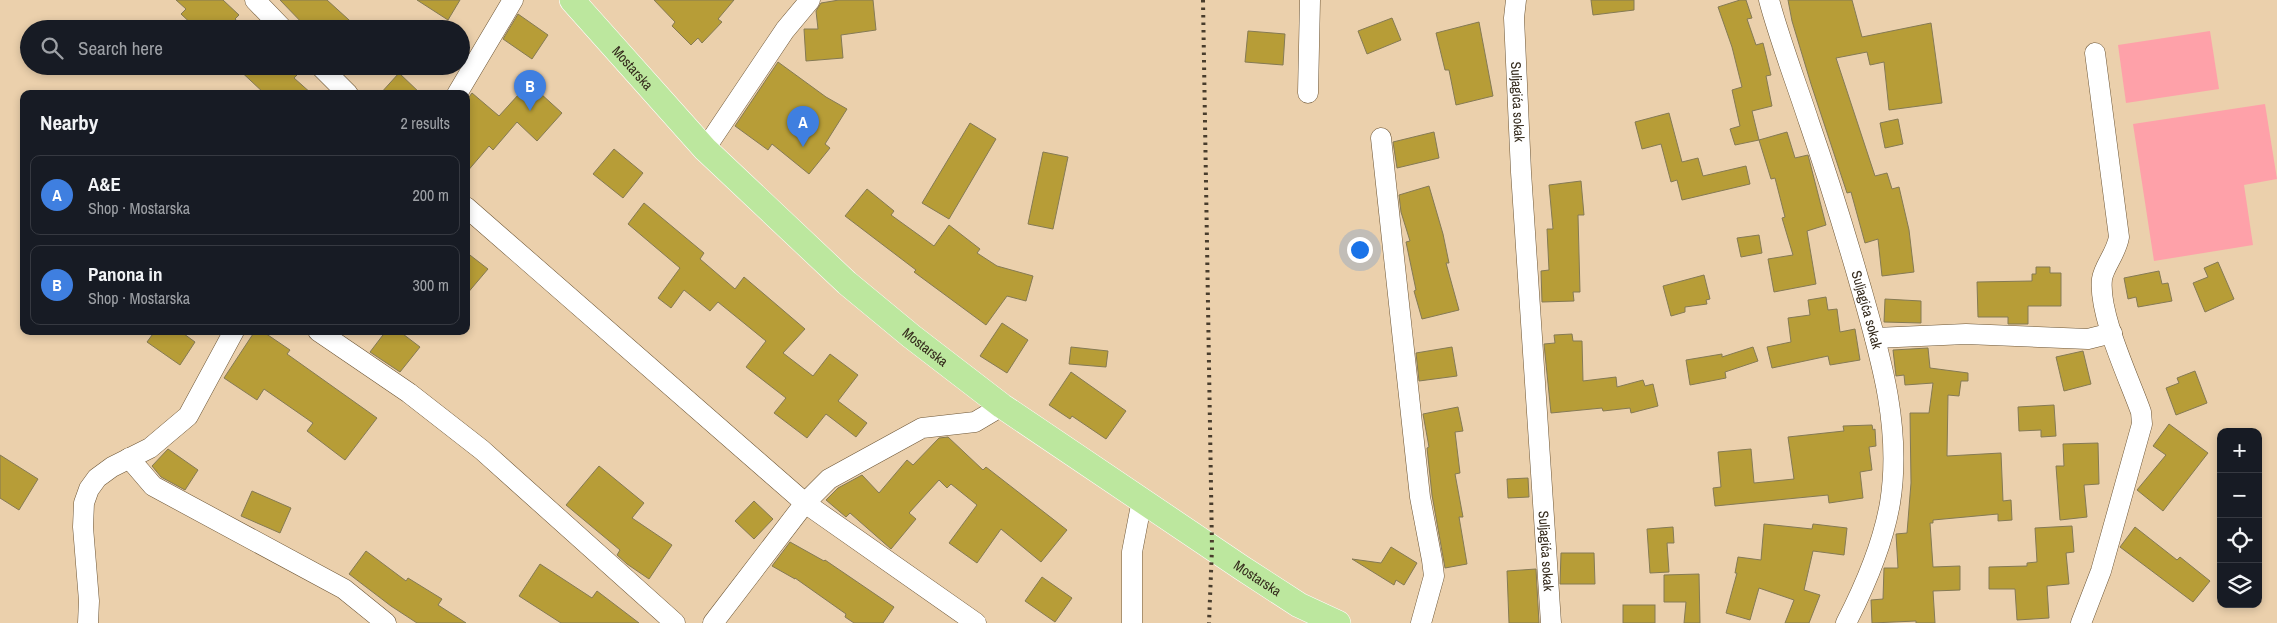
<!DOCTYPE html>
<meta charset="utf-8">
<style>
:root{--surface:#171b24;--page:#242831;--text:#f1f3f6;--muted:#9ea1a6;--line:#363941;--accent:#0374db}
body{margin:0;font-family:"Archivo Narrow",sans-serif;background:var(--page);color:var(--text)}
.controls{position:absolute;right:15px;bottom:15px;display:grid;overflow:hidden;border-radius:10px;box-shadow:0 2px 8px #0003}
.controls button{width:45px;height:45px;display:grid;place-items:center;padding:0;border:0;border-bottom:1px solid var(--line);background:var(--surface);color:var(--text);font:25px sans-serif}
.you{position:absolute;left:1359px;top:249px;width:18px;height:18px;margin:-12px;border:4px solid #fff;border-radius:50%;background:#1a73e8;box-shadow:0 0 0 8px #1a73e833}
.badge{display:grid;place-items:center;width:32px;height:32px;border-radius:50%;background:var(--accent);color:#fff;font-size:16px;font-weight:700}
.pin{position:absolute;translate:-50% -41px;filter:drop-shadow(0 1px 2px #0008)}
.pin::after{content:'';position:absolute;top:26px;width:18px;height:15px;background:inherit;clip-path:polygon(0 0,100% 0,50% 100%)}
.list{margin:0;padding:0;list-style:none}
h2{display:flex;justify-content:space-between;align-items:center;height:65px;margin:0;padding:0 20px;font-size:21px}
h2 small{font-size:16px;font-weight:400;color:var(--muted)}
.list li{display:grid;grid-template-columns:32px 1fr auto;gap:15px;align-items:center;box-sizing:border-box;height:80px;margin:0 10px 10px;padding:0 10px;border:1px solid var(--line);border-radius:10px}
.list b{display:block;font-size:19px;white-space:nowrap}
.list p{margin:0;font-size:16px;white-space:nowrap;color:var(--muted)}
.list em{font-size:16px;font-style:normal;color:var(--muted)}
.icon{flex:none;width:28px;height:28px;fill:none;stroke:currentColor;stroke-width:2;stroke-linecap:round;stroke-linejoin:round}
.map{position:relative;flex:none;width:2277px;height:623px;overflow:hidden}
.search{position:absolute;background:var(--surface);box-shadow:0 2px 8px #0003;left:20px;top:20px;width:450px;height:55px;display:flex;align-items:center;gap:12px;box-sizing:border-box;padding:0 18px;border-radius:28px;color:var(--muted);font-size:19px}
.panel{position:absolute;background:var(--surface);box-shadow:0 2px 8px #0003;left:20px;top:90px;width:450px;height:245px;border-radius:10px}
.map>svg:first-child{display:block}
.green{fill:#fea1a9}
.building{fill:#b79d37;stroke:#857a54}
.lines{fill:none;stroke-linecap:round;stroke-linejoin:round}
.minor-casing{stroke:#6c5535;stroke-width:21}
.major-casing{stroke:#fff;stroke-width:26}
.minor{stroke:#fff;stroke-width:20}
.major{stroke:#bce79e;stroke-width:25}
.rail{stroke:#483c2c;stroke-width:4;stroke-dasharray:2.5 5;stroke-linecap:butt}
.labels{text-anchor:middle;dominant-baseline:central;stroke-width:4;stroke-linejoin:round;paint-order:stroke}
.street-label{font-size:14px;fill:#342a1c;stroke:#f9ddb9}
</style>
<div class="map">
<svg width="2277" height="623" viewBox="0 0 2277 623">
<rect width="100%" height="100%" fill="#ebd0ac"/>
<!-- green -->
<g class="green">
<polygon points="2210,31 2219,89 2126,103 2118,45"/>
<polygon points="2265,104 2277,179 2244,185 2253,245 2154,261 2133,124"/>
</g>
<!-- building -->
<g class="building">
<polygon points="176,0 223,0 239,15 235,19 246,29 197,29 181,14 186,9"/>
<polygon points="280,0 327,0 359,29 308,29"/>
<polygon points="417,0 460,0 448,20"/>
<polygon points="654,0 734,0 718,19 722,22 702,43 698,38 691,45 672,26 675,22"/>
<polygon points="839,0 873,0 876,30 841,35 843,58 806,61 804,29 818,29 816,11 821,3"/>
<polygon points="1591,0 1634,0 1634,10 1593,15"/>
<polygon points="1740,0 1746,0 1752,18 1747,19 1756,45 1763,43 1771,75 1766,76 1772,106 1752,111 1759,140 1735,145 1730,129 1740,126 1732,90 1742,87 1732,47 1718,7"/>
<polygon points="1788,0 1852,0 1862,37 1931,23 1942,103 1889,110 1884,62 1870,65 1867,52 1836,58 1875,176 1887,173 1892,189 1899,187 1909,230 1914,272 1882,276 1878,239 1865,243 1851,192 1847,193 1811,84 1792,21"/>
<polygon points="518,14 548,35 532,59 503,39"/>
<polygon points="1392,18 1401,40 1367,54 1358,31"/>
<polygon points="1479,22 1493,96 1456,105 1449,70 1445,70 1436,33"/>
<polygon points="1248,31 1285,34 1283,65 1245,62"/>
<polygon points="778,62 826,97 847,109 825,144 830,148 809,174 772,144 768,150 735,126"/>
<polygon points="235,66 288,66 297,75 294,78 312,94 265,94"/>
<polygon points="399,73 421,94 380,94"/>
<polygon points="529,83 562,113 537,141 517,122 493,150 489,146 466,173 466,101 472,93 499,116"/>
<polygon points="1669,113 1682,162 1698,158 1703,176 1746,166 1750,184 1682,200 1677,180 1671,182 1661,144 1642,149 1635,122"/>
<polygon points="1898,119 1903,144 1885,148 1880,123"/>
<polygon points="970,123 996,139 949,219 922,203"/>
<polygon points="1434,132 1439,158 1397,168 1393,142"/>
<polygon points="1787,132 1795,158 1808,155 1826,225 1807,231 1816,284 1774,292 1768,259 1793,255 1782,218 1785,217 1775,178 1771,179 1759,140"/>
<polygon points="614,149 643,173 623,198 593,174"/>
<polygon points="1043,152 1068,157 1053,229 1028,224"/>
<polygon points="1581,181 1584,215 1578,215 1580,292 1573,292 1574,301 1542,302 1541,271 1549,270 1547,229 1553,229 1549,185"/>
<polygon points="1429,186 1443,234 1449,263 1446,263 1459,310 1422,319 1414,291 1416,290 1406,242 1410,241 1401,212 1399,195"/>
<polygon points="867,189 894,211 891,215 934,246 949,225 980,249 977,253 997,266 1033,276 1026,301 1007,296 986,325 914,272 916,270 845,216"/>
<polygon points="644,203 704,253 700,259 735,289 744,277 805,329 783,353 813,376 830,354 858,375 838,401 867,423 856,437 826,414 807,438 774,413 786,398 746,367 766,341 718,302 710,311 684,290 671,308 658,298 680,268 628,224"/>
<polygon points="1759,235 1762,253 1741,257 1737,238"/>
<polygon points="466,252 488,269 466,295"/>
<polygon points="2218,262 2234,299 2205,312 2193,283 2208,277 2204,268"/>
<polygon points="2036,267 2050,267 2050,273 2061,273 2061,306 2028,306 2028,324 2008,324 2008,317 1978,317 1977,282 2032,281 2032,274 2036,274"/>
<polygon points="2159,271 2162,284 2168,283 2172,301 2138,307 2136,297 2128,299 2124,278"/>
<polygon points="1704,275 1710,299 1706,300 1707,304 1685,307 1685,312 1671,316 1663,286"/>
<polygon points="1826,297 1828,310 1837,309 1840,332 1855,329 1860,360 1830,365 1828,356 1772,368 1767,347 1791,342 1788,318 1810,315 1808,300"/>
<polygon points="1885,299 1921,301 1921,323 1884,322"/>
<polygon points="1002,323 1028,340 1007,373 980,356"/>
<polygon points="155,331 180,331 195,342 180,365 147,342"/>
<polygon points="255,331 262,331 290,350 287,354 377,418 345,460 307,431 313,423 264,389 257,400 224,378"/>
<polygon points="386,331 399,331 420,347 400,372 370,352"/>
<polygon points="1572,334 1573,341 1582,341 1583,381 1616,377 1617,387 1643,380 1645,386 1653,384 1658,406 1631,413 1630,408 1603,411 1602,408 1551,413 1544,344 1555,343 1554,335"/>
<polygon points="1071,347 1108,351 1106,367 1069,364"/>
<polygon points="1452,347 1457,376 1419,381 1416,353"/>
<polygon points="1753,347 1758,361 1725,372 1726,378 1690,385 1686,360 1722,354 1722,357"/>
<polygon points="1928,348 1930,368 1968,373 1968,381 1961,381 1959,396 1948,395 1947,456 2001,453 2003,501 2011,500 2012,520 1998,521 1998,514 1933,520 1933,523 1930,523 1933,567 1960,566 1960,590 1933,591 1935,623 1916,623 1916,621 1872,623 1871,600 1883,599 1884,568 1898,568 1896,534 1907,533 1911,483 1910,413 1929,413 1933,383 1905,385 1904,375 1896,376 1893,350"/>
<polygon points="2083,351 2091,384 2064,391 2056,357"/>
<polygon points="2195,371 2207,403 2176,415 2166,388 2179,383 2177,378"/>
<polygon points="1071,372 1126,411 1106,439 1072,416 1070,419 1049,405"/>
<polygon points="2054,405 2056,436 2041,437 2041,430 2019,431 2018,407"/>
<polygon points="1458,407 1463,431 1455,432 1460,473 1455,474 1463,517 1459,517 1467,564 1445,568 1432,495 1427,448 1429,447 1423,414"/>
<polygon points="2169,424 2208,453 2163,511 2137,490 2166,455 2153,446"/>
<polygon points="1872,425 1873,430 1875,429 1876,446 1869,447 1872,470 1860,472 1863,498 1829,503 1828,495 1715,506 1713,488 1721,487 1718,452 1751,449 1754,483 1794,479 1788,437 1844,431 1843,426"/>
<polygon points="948,437 983,470 986,467 1067,530 1041,562 1001,529 977,563 949,543 977,505 951,484 947,488 939,480 909,513 916,519 891,549 850,513 846,517 826,500 838,488 862,475 879,493 907,460 913,465 939,438"/>
<polygon points="2098,443 2099,484 2084,485 2087,517 2060,520 2056,466 2064,466 2063,444"/>
<polygon points="168,449 198,470 185,490 161,477 152,466"/>
<polygon points="0,455 38,479 19,510 0,498"/>
<polygon points="599,466 644,503 632,518 672,545 649,579 627,564 617,555 620,550 566,505"/>
<polygon points="1528,478 1529,497 1508,498 1507,479"/>
<polygon points="252,491 291,508 280,533 241,516"/>
<polygon points="754,501 773,519 754,539 735,521"/>
<polygon points="1764,524 1812,529 1813,524 1847,528 1844,555 1813,551 1804,590 1820,595 1809,623 1785,623 1794,600 1759,588 1750,620 1726,613 1737,573 1735,573 1738,557 1761,560"/>
<polygon points="2072,526 2074,552 2066,553 2069,584 2047,586 2049,618 2017,620 2015,589 1989,589 1989,567 2027,566 2027,563 2037,562 2035,528"/>
<polygon points="1673,527 1674,543 1667,543 1669,572 1650,573 1647,529"/>
<polygon points="2135,527 2177,560 2180,557 2210,581 2193,602 2120,547"/>
<polygon points="790,542 824,561 825,560 894,607 883,623 854,623 845,617 846,614 795,578 795,579 772,566"/>
<polygon points="1391,547 1417,563 1404,585 1396,580 1394,585 1352,559 1381,563"/>
<polygon points="366,551 406,581 408,578 442,599 438,605 466,623 417,623 391,606 349,574"/>
<polygon points="1561,553 1594,553 1595,584 1560,584"/>
<polygon points="540,564 592,598 597,591 639,623 561,623 519,596"/>
<polygon points="1536,569 1539,623 1509,623 1507,571"/>
<polygon points="1699,574 1700,623 1684,623 1686,602 1664,602 1664,575"/>
<polygon points="1042,577 1072,598 1055,622 1025,601"/>
<rect x="1623" y="605" width="32" height="18"/>
</g>
<g class="lines">
<!-- minor casing -->
<g class="minor-casing">
<g id="minor">
<polyline points="255,0 283,29"/>
<path id="s1" d="M1516 0 1514 18 1521 172 1551 623"/>
<path id="s2" d="M1769 0C1780 41 1796 82 1809 122 1828 177 1845 232 1861 288 1881 358 1902 429 1890 503 1883 544 1865 586 1846 623"/>
<polyline points="320,66 348,94"/>
<polyline points="1308,93 1310,0"/>
<polyline points="457,94 513,0"/>
<polyline points="1381,138 1420,497 1432,560 1434,576 1421,623"/>
<polyline points="705,149 785,30 810,0"/>
<polyline points="466,207 805,503 976,623"/>
<polyline points="318,331 409,393 482,450 675,623"/>
<polyline points="1875,338 1966,334 2088,339 2112,333"/>
<polyline points="129,458 153,486 344,589 386,623"/>
<polyline points="88,623 89,601 83,527 84,503 89,489 97,478 112,467 150,448 188,416 234,331"/>
<polyline points="713,623 805,503 829,479 922,428 975,422 1002,406"/>
<polyline points="1132,623 1132,552 1142,500"/>
<path d="M2081 623 2101 571 2142 424 2141 412C2129 378 2098 314 2102 279 2104 266 2116 254 2119 237L2095 53"/>
</g>
</g>
<!-- major casing -->
<g class="major-casing">
<g id="major">
<path id="s3" d="M572 0 705 149 847 283 911 336 1002 406 1242 568 1299 605 1338 623"/>
</g>
</g>
<!-- minor -->
<use href="#minor" class="minor"/>
<!-- major -->
<use href="#major" class="major"/>
<!-- rail -->
<polyline class="rail" points="1203,0 1212,548 1209,623"/>
</g>
<g class="labels">
<!-- street labels -->
<g class="street-label">
<text stroke="none"><textPath href="#s3" startOffset="91">Mostarska</textPath></text>
<text stroke="none"><textPath href="#s1" startOffset="102">Suljagića sokak</textPath></text>
<text stroke="none"><textPath href="#s2" startOffset="325">Suljagića sokak</textPath></text>
<text stroke="none"><textPath href="#s3" startOffset="496">Mostarska</textPath></text>
<text stroke="none"><textPath href="#s1" startOffset="552">Suljagića sokak</textPath></text>
<text stroke="none"><textPath href="#s3" startOffset="901">Mostarska</textPath></text>
</g>
</g>
</svg>
<div class="controls">
<button>+</button>
<button>−</button>
<button><svg class="icon" aria-label="locate" viewBox="0 0 24 24"><circle cx="12" cy="12" r="6"/><path d="M12 2v4M12 18v4M2 12h4M18 12h4"/></svg></button>
<button><svg class="icon" aria-label="layers" viewBox="0 0 24 24"><path d="M12 4l9 5-9 5-9-5zM3 14l9 5 9-5"/></svg></button>
</div>
<div class="you"></div>
<div class="pin badge" style="left:803px;top:147px;background:#3f7fe0">A</div>
<div class="pin badge" style="left:530px;top:111px;background:#3f7fe0">B</div>
<div class="search"><svg class="icon" aria-label="search" viewBox="0 0 24 24"><circle cx="10" cy="10" r="6"/><path d="M15 15l6 6"/></svg>Search here</div>
<section class="panel">
<h2>Nearby<small>2 results</small></h2>
<ul class="list">
<li><span class="badge" style="background:#3f7fe0">A</span><div><b>A&amp;E</b><p>Shop · Mostarska</p></div><em>200 m</em></li>
<li><span class="badge" style="background:#3f7fe0">B</span><div><b>Panona in</b><p>Shop · Mostarska</p></div><em>300 m</em></li>
</ul>
</section>
</div>
